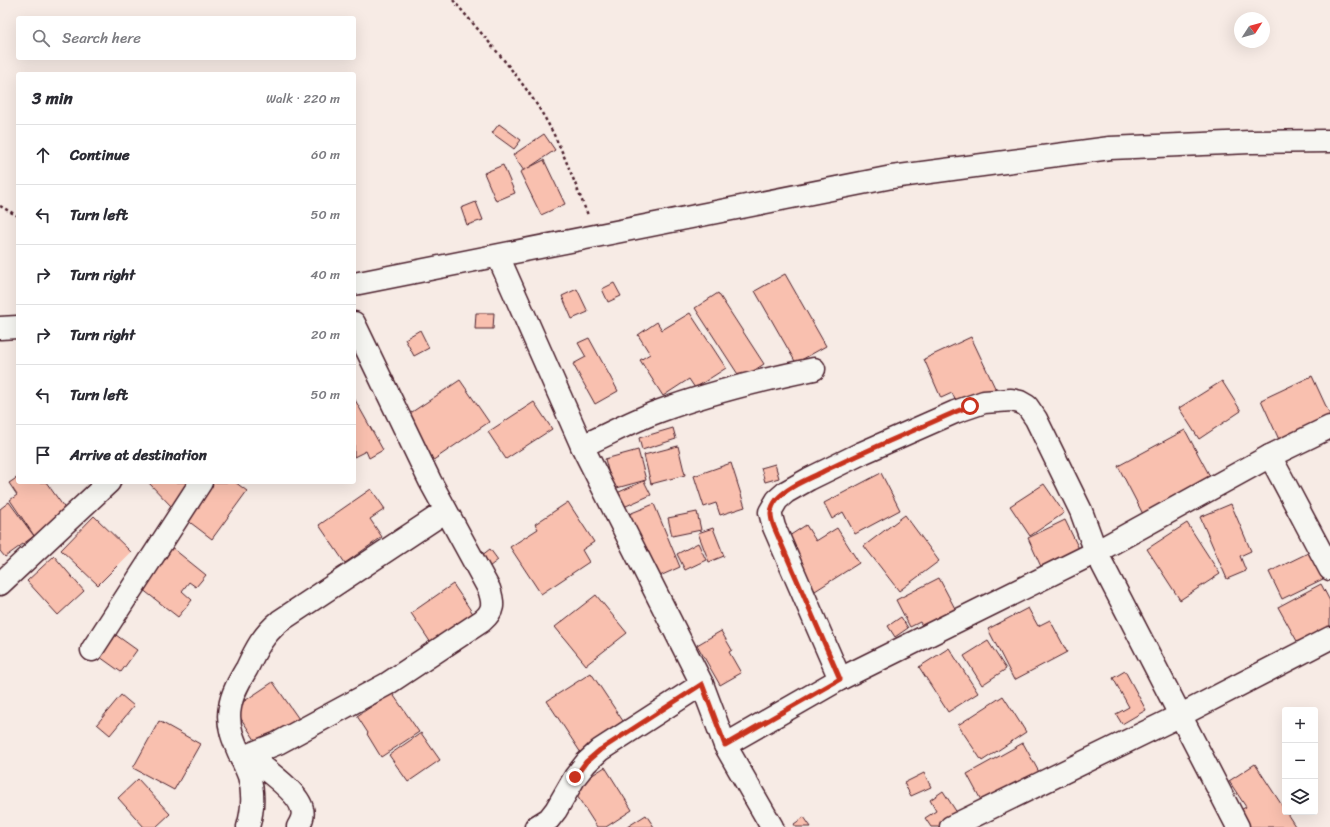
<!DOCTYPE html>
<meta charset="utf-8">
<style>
:root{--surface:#fff;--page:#f2f2f3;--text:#2b2b33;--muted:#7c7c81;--line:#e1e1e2}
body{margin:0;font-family:Sriracha,sans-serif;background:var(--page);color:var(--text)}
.controls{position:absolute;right:12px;bottom:12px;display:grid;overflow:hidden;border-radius:4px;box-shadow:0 4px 16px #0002}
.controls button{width:36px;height:36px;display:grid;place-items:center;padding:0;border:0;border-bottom:1px solid var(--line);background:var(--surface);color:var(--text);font:20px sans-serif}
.compass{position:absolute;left:1234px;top:12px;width:36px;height:36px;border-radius:50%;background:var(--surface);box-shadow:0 4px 16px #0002;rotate:54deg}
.stop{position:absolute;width:12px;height:12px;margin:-9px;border:3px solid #c8321e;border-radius:50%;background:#fff}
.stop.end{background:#c8321e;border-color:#fff;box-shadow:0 1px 4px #0008}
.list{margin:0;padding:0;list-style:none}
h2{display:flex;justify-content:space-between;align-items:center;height:52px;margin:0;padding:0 16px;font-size:17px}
h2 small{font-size:13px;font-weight:400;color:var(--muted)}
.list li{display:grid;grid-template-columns:26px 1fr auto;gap:12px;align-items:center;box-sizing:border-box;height:60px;padding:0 16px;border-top:1px solid var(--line)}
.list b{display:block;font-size:15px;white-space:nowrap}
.list em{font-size:13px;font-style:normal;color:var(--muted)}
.icon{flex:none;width:22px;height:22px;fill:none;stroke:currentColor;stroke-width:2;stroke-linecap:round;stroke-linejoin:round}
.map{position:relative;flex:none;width:1330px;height:827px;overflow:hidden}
.search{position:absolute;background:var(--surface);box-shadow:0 4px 16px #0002;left:16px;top:16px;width:340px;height:44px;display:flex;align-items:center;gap:10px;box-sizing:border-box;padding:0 14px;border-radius:4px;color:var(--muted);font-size:15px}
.panel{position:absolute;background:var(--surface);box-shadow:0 4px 16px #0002;left:16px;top:72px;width:340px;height:412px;border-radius:4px}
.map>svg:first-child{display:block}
.building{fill:#f9c0af;stroke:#4a1f2b}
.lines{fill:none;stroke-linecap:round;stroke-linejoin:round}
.street-casing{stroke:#4a1f2b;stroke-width:25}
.primary-casing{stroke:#4a1f2b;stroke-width:25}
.path{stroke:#4a1f2b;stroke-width:2.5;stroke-dasharray:3 3;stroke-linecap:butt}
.street{stroke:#f6f6f2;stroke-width:22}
.primary{stroke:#f6f6f2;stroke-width:22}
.route{stroke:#c8321e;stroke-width:5}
</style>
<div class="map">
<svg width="1330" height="827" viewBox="0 0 1330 827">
<rect width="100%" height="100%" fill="#f7ebe5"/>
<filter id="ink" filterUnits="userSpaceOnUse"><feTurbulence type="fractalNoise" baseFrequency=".025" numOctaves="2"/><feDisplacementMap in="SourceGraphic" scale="8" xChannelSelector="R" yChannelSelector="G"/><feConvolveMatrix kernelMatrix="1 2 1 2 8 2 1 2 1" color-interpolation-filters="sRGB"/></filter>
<g filter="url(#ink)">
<!-- building -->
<g class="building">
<polygon points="499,124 521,140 514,149 492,133"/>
<polygon points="544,134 555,150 524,171 513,155"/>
<polygon points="544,160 565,204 541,215 520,172"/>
<polygon points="503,165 515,193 496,201 484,173"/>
<polygon points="476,202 483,220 467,225 461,208"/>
<polygon points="785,274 826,346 796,363 755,291"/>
<polygon points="614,283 621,296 608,302 602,289"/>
<polygon points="577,289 588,312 572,319 562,296"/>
<polygon points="718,293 764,364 741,379 695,308"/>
<polygon points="476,313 494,313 493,329 475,329"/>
<polygon points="690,313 726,368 695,388 689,379 663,396 640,360 650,354 638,335 657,322 662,330"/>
<polygon points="420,330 429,348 414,356 405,339"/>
<polygon points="971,337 997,392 960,410 952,393 941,398 924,359"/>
<polygon points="589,338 618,391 595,404 573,364 586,357 578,343"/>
<polygon points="1312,376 1330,415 1330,421 1281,444 1261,400"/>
<polygon points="460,380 489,422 432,461 403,418"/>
<polygon points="1222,381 1241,411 1199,439 1179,408"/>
<polygon points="354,398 383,450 369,458 366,451 354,457"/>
<polygon points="534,402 552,429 506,459 488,432"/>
<polygon points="673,428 676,439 642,450 639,438"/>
<polygon points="1185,430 1212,480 1144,516 1118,466"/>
<polygon points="678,446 685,475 651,484 644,455"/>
<polygon points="638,450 646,480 613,489 605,459"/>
<polygon points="731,463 745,507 720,515 716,503 704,507 694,476"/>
<polygon points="775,464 779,478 765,482 761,468"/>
<polygon points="881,473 900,510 855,534 843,512 832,519 824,503"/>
<polygon points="18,477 18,482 46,482 71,517 37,540 10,500 17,495 9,483"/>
<polygon points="644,481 651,495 617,510 610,496"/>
<polygon points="148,482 192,482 172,507"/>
<polygon points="209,482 235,482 247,491 212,539 183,517"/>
<polygon points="1044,484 1064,513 1030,536 1010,506"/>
<polygon points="371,489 385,509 370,519 382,537 345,563 319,525"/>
<polygon points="9,502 34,536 5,557 0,551 0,509"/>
<polygon points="568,502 594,542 582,550 589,562 541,594 510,547 538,529 535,524"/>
<polygon points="654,504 680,567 651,580 624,516"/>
<polygon points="1231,504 1251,551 1240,556 1246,571 1227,579 1200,517"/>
<polygon points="697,512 701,530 672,536 668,518"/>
<polygon points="905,515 939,561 899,591 864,546"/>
<polygon points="94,516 131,552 98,585 61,550"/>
<polygon points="1065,520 1081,553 1043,571 1028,538"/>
<polygon points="1187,523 1220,574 1180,600 1147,549"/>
<polygon points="806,525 816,541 837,528 859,563 815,591 783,540"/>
<polygon points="713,528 724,556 709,562 698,533"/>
<polygon points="698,543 706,560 685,570 677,554"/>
<polygon points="170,546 206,575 196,587 189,582 182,591 192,600 178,617 142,589 159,568 155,564"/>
<polygon points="490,549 498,560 485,570 477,559"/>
<polygon points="1310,552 1323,579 1282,599 1269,572"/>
<polygon points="54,556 84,591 58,615 27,581"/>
<polygon points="939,578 960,618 927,635 920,622 910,627 896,600"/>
<polygon points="453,584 476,618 433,646 411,613"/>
<polygon points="1321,584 1330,601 1330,626 1298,643 1278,607"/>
<polygon points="596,595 627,633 586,665 555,627"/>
<polygon points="1028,608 1038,626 1050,620 1067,652 1014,680 988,629"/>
<polygon points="901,617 908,628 895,637 888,626"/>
<polygon points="721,631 732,650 729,652 741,673 720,685 697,645"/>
<polygon points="116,635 137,650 121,672 100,657"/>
<polygon points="988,641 1006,669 982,685 964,656"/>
<polygon points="949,648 978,693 948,712 919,667"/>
<polygon points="1125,671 1146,710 1122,724 1116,714 1129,707 1113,678"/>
<polygon points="591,673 625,724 581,753 547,701"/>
<polygon points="273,682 301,722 261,749 234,708"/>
<polygon points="392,693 419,732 381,757 367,734 368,733 357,716"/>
<polygon points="121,695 134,706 110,735 97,724"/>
<polygon points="1003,696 1026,732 982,761 958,725"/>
<polygon points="159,721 200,744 174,790 133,768"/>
<polygon points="421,733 440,760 408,782 389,755"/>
<polygon points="1023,743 1045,783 1032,790 1025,778 1008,787 989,815 967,774"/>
<polygon points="1255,764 1285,810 1285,812 1286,812 1295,826 1293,827 1244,827 1235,813 1246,807 1229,781"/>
<polygon points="605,767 632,810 606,827 597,827 572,788"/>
<polygon points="924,773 931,787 911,796 904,783"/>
<polygon points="138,779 170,814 156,827 144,827 118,798"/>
<polygon points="943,791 963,822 955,827 931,827 925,818 936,811 930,800"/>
<polygon points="646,815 654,827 627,827"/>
<polygon points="804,817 811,827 796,827 794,824"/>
</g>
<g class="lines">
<!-- street casing -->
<g class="street-casing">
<g id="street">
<polyline points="498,256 582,446 702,684 725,745 772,827"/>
<path d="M582 446C607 435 632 421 657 412 708 393 761 380 814 369"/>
<polyline points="1270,456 1330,427"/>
<polyline points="0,584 109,482"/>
<polyline points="92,650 201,482"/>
<polyline points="840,679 774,527 770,512 777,500 786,492 809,479 862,453 955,412 984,402 1011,400 1020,402 1027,406 1036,419 1081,511 1096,552 1238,827"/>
<polyline points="725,745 840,679 1096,552 1270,456 1330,569"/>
<path d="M249 756C263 768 299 792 302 809 304 815 301 822 298 827"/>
<path d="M241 758 278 743 387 684 482 621C494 611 494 604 489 589L430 481 354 323"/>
<path d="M248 827C253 810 254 793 249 776 241 754 225 731 230 707 232 693 240 680 247 668 256 649 263 635 280 621L446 511"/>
<polyline points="536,827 549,819 556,810 575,777 586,763 600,750 702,684"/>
<polyline points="951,827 1181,715 1330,638"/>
</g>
</g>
<!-- primary casing -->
<g class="primary-casing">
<g id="primary">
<polyline points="354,284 892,177 1110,148 1250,142 1330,141"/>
<polyline points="0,328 18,327"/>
</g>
</g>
<!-- path -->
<g class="path">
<path d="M453 0C489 43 532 88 556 139 568 163 577 190 588 215"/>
<polyline points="0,206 18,216"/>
</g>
<!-- street -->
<use href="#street" class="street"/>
<!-- primary -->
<use href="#primary" class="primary"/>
</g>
</g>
<g class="lines" filter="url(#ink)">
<!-- route -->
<path class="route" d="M575 777 586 762 600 750 702 684 725 745 840 679 774 527C770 516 769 509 777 499 789 486 809 479 824 471 867 450 911 432 955 412L970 406"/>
</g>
</svg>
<div class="controls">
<button>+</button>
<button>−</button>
<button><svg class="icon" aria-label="layers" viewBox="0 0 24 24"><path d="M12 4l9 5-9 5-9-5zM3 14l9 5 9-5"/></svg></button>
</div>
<svg class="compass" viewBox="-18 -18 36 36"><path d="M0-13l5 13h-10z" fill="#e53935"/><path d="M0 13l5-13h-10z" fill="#7c7c81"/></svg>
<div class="stop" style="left:970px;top:406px"></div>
<div class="stop end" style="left:575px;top:777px"></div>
<div class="search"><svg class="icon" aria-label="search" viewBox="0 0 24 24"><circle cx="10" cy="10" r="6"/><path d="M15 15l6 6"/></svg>Search here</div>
<section class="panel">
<h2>3 min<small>Walk · 220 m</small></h2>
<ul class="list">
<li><svg class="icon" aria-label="ahead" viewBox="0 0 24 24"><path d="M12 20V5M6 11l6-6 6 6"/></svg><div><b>Continue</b></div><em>60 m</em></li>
<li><svg class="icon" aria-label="left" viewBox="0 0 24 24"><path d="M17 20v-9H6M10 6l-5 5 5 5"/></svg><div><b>Turn left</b></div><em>50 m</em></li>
<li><svg class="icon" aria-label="right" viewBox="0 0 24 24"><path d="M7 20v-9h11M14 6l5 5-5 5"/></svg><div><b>Turn right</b></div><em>40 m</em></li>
<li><svg class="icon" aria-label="right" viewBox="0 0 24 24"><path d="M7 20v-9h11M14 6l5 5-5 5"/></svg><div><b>Turn right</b></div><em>20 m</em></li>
<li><svg class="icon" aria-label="left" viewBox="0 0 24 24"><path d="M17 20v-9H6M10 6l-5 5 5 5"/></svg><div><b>Turn left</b></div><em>50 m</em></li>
<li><svg class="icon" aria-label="arrive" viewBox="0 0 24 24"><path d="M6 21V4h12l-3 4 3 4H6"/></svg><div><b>Arrive at destination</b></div></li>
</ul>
</section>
</div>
